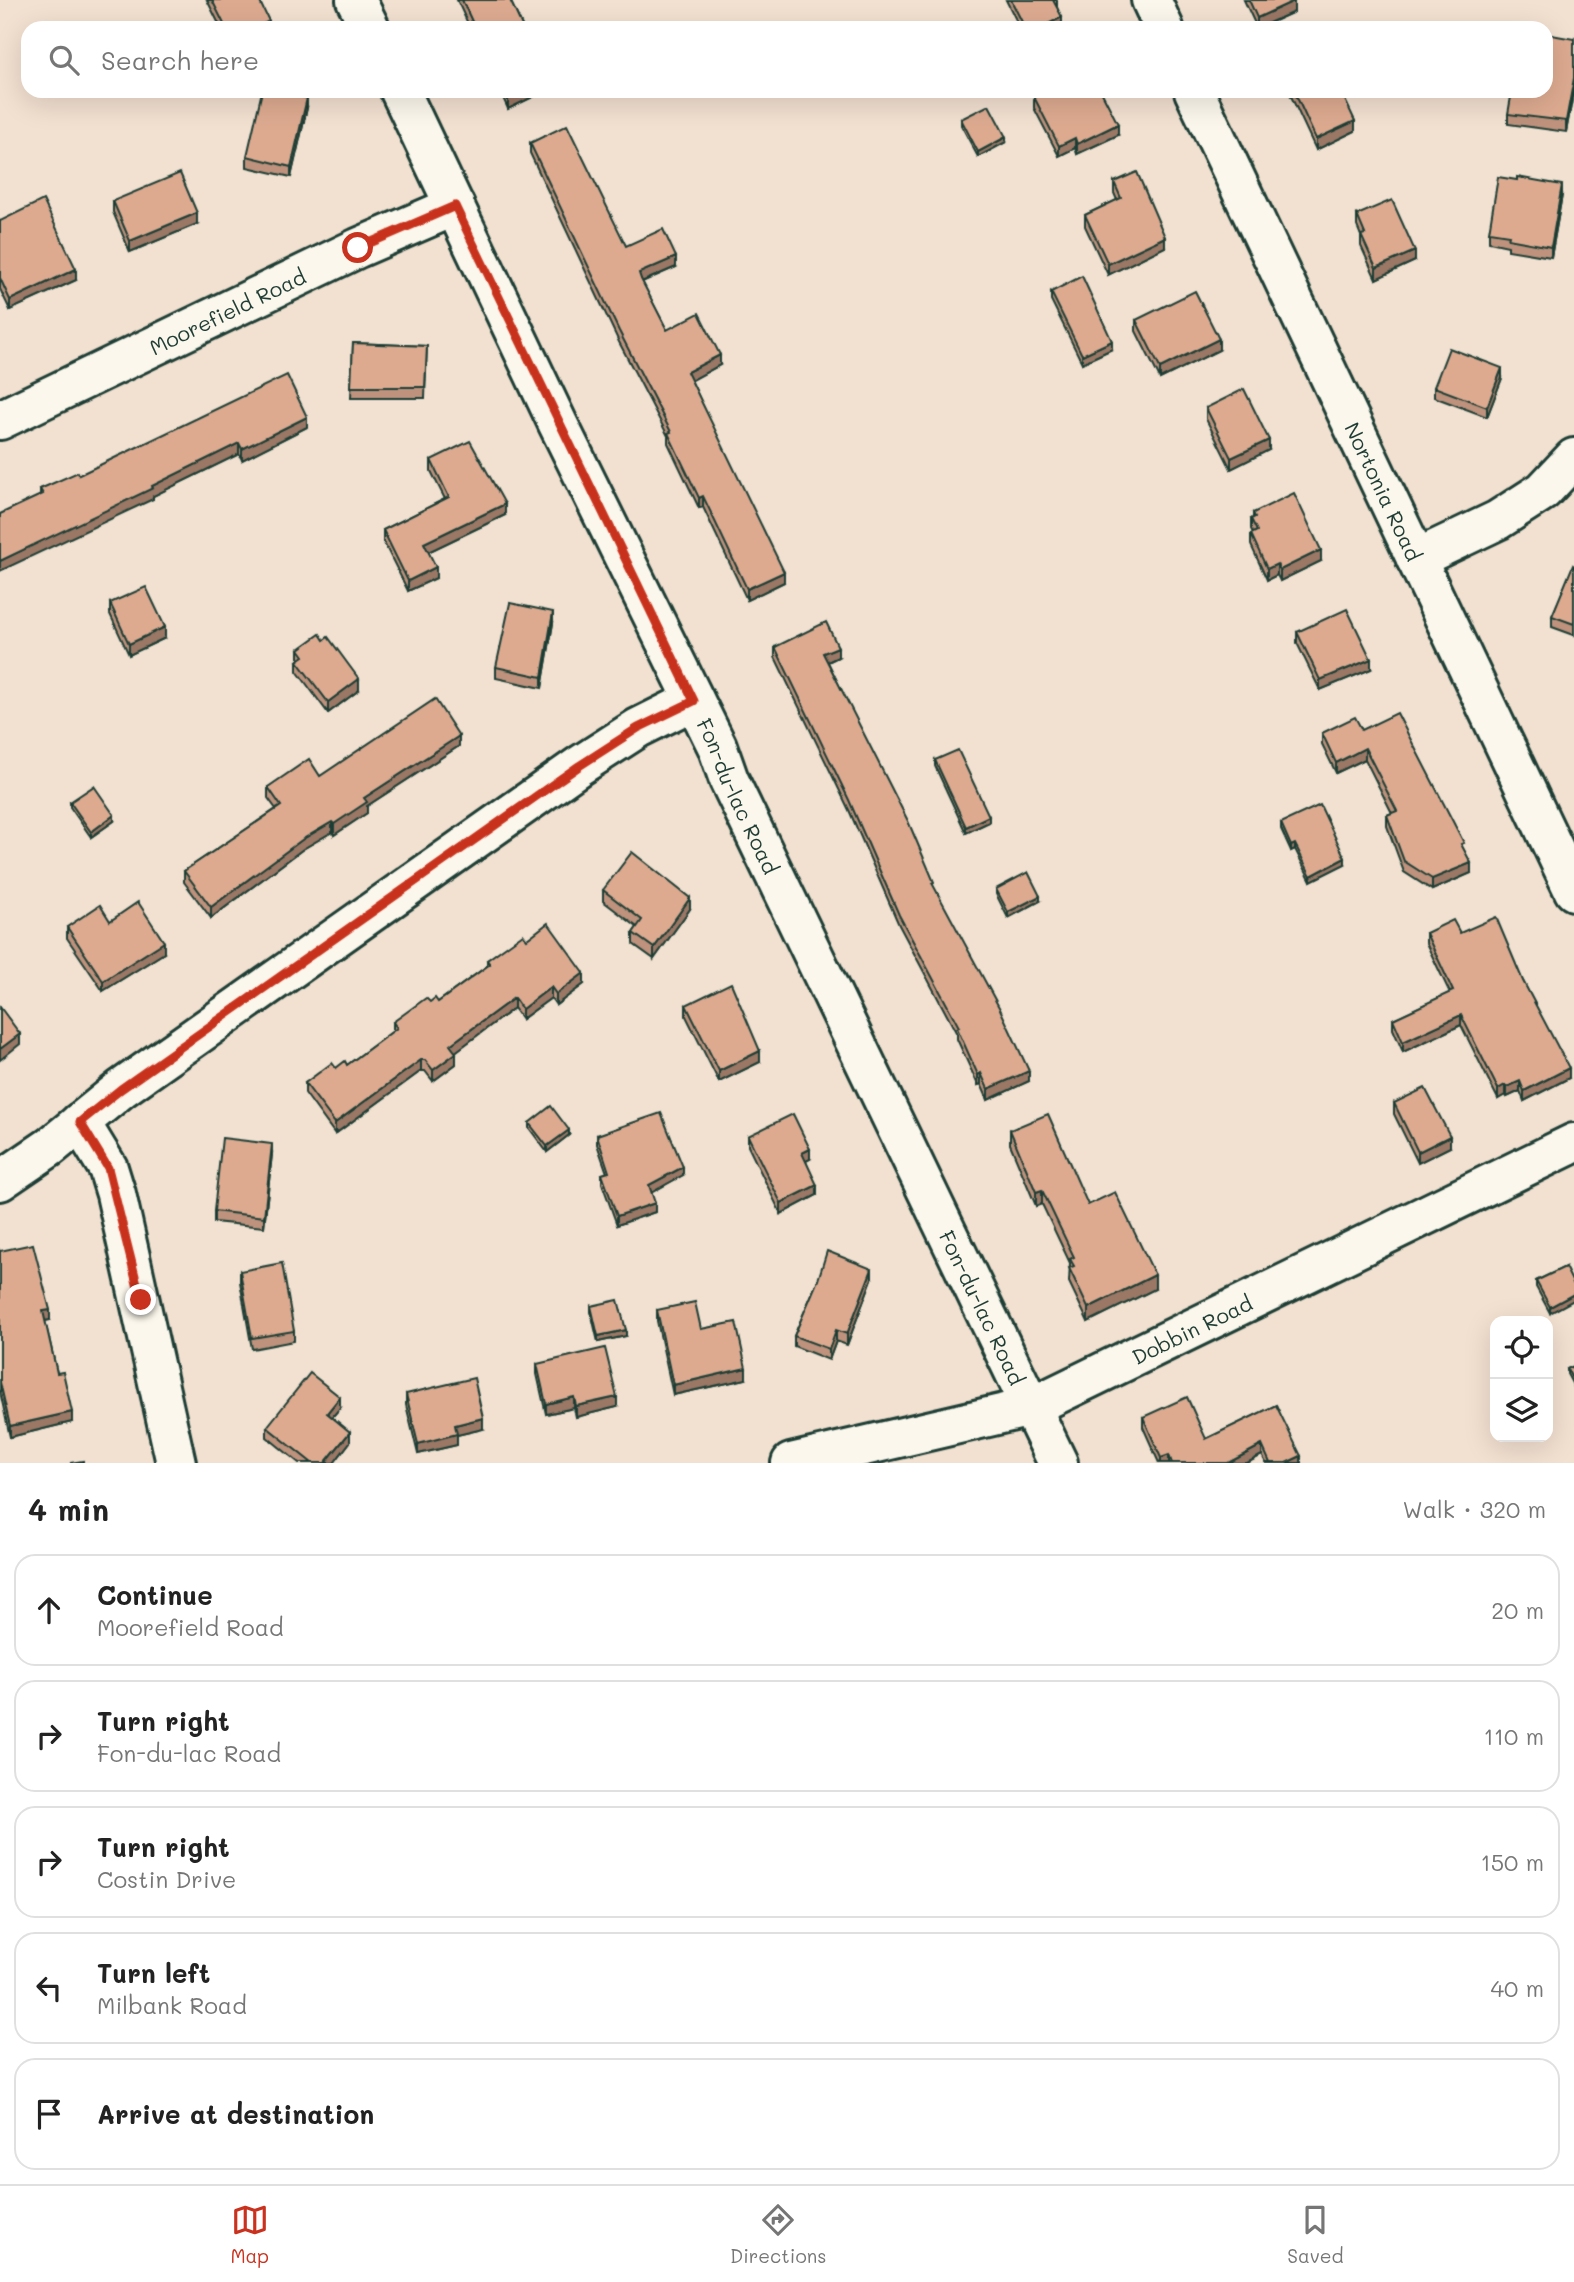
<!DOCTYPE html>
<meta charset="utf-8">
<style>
:root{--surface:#fff;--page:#f2f2f2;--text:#222;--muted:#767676;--line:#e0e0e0;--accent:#c8321e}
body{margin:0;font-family:Mali,sans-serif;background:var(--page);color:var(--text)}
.controls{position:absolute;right:21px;bottom:21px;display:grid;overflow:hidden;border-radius:14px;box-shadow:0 7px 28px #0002}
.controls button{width:63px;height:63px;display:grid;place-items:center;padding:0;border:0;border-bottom:2px solid var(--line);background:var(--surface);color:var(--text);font:35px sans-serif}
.stop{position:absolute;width:21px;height:21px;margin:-16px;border:5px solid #c8321e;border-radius:50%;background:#fff}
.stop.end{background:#c8321e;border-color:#fff;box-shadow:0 2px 7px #0008}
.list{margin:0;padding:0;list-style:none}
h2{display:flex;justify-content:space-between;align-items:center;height:91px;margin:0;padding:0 28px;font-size:30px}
h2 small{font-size:23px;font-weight:400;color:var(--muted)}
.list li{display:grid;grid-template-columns:46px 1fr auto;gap:21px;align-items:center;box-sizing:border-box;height:112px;margin:0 14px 14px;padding:0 14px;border:2px solid var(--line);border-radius:21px}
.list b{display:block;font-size:26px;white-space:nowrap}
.list p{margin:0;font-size:23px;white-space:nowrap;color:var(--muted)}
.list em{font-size:23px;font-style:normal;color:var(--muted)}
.icon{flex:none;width:38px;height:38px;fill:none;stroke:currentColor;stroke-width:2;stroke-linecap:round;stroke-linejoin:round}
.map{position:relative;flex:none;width:1574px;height:1463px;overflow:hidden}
.search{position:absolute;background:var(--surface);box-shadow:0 7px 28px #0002;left:21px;right:21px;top:21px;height:77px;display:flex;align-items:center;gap:18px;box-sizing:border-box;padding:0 24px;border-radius:21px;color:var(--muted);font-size:26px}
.sheet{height:721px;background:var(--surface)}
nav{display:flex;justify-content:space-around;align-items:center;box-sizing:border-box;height:98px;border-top:2px solid var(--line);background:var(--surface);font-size:19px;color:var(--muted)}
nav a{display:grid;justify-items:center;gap:4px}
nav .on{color:var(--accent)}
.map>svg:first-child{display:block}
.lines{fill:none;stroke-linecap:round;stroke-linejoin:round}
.minor-casing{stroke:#1f3d34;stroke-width:44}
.minor{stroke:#fbf7ec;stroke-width:38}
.wall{fill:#be927c;stroke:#1f3d34;stroke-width:2}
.shaded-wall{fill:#9b7765;stroke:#1f3d34;stroke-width:2}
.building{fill:#ddaa90;stroke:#1f3d34;stroke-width:2}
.route{stroke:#c8321e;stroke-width:9}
.labels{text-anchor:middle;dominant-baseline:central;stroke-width:7;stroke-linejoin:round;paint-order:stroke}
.street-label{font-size:21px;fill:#1f3d34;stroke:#fbf7ec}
</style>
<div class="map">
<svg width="1574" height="1463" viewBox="0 0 1574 1463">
<rect width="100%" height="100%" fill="#f2e0d0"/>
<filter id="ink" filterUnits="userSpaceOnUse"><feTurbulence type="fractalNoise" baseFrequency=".0143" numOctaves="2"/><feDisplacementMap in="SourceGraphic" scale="14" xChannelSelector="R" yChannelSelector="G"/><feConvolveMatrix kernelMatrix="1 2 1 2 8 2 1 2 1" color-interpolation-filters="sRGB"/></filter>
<g filter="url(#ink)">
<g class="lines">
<!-- minor casing -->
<g class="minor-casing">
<g id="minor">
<polyline points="356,0 370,28"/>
<polyline points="1151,0 1164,28"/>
<path id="s1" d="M400 91 558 424 717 746 729 780 1058 1463"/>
<path id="s2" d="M1194 91 1574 891"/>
<path id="s3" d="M0 420 358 248 455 206"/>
<polyline points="1416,559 1498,520 1543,491 1574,458"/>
<polyline points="80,1122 108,1168 116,1194 176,1463"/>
<polyline points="0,1181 50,1147 121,1089 579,766 638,728 694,700"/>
<path id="s4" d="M791 1463 1031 1407 1574 1143"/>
</g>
</g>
<!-- minor -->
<use href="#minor" class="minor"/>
</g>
<!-- wall -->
<g class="wall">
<polygon points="207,0 259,0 269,28 221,28"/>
<polygon points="457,0 510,0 523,28 470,28"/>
<polygon points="1006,0 1057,0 1057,7 1062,28 1020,28"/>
<polygon points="1244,0 1293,0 1294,12 1259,28 1257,28"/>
<polygon points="1574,39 1574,89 1566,132 1508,124 1508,114"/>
<polygon points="500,91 545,91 508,109"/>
<polygon points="1290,91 1341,91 1355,131 1316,150 1290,94"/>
<polygon points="1034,97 1118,135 1077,154 1075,148 1059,156 1034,108"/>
<polygon points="307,108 291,177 247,167 247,156"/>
<polygon points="961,119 1006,142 978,157 961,125"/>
<polygon points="530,143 626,246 676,267 642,282 667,330 720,365 691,380 784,582 747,600 703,507 699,508 668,443 668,436 619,342 530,153"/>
<polygon points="1114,182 1165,247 1108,275 1085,226 1085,215 1117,200 1114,193"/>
<polygon points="1562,195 1551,257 1508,250 1508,246 1489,242 1489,232"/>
<polygon points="113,201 197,224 130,252 113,212"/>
<polygon points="1357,215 1415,261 1376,279 1361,246 1361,236 1357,226"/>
<polygon points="0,221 76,280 10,310 0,289"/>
<polygon points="1051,292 1112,349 1082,363 1051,300"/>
<polygon points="1136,320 1219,350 1160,379 1136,331"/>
<polygon points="353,343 427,346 425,398 351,398"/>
<polygon points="1502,378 1487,417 1434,397 1434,387"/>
<polygon points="1206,408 1269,450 1231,469 1206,419"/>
<polygon points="307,427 242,460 239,454 153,496 153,499 40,495 40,489 79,475"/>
<polygon points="431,460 505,515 428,552 436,578 408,591 383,541 383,530 445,499 431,471"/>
<polygon points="1253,513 1321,561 1280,581 1277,575 1267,580 1251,545 1251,534 1253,533 1251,529 1251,519 1253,518"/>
<polygon points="1574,566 1574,635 1552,627 1552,616"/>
<polygon points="110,603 165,638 129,655 110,614"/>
<polygon points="553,623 542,688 496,678 496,667"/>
<polygon points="1297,632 1371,669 1320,690 1297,643"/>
<polygon points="775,647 838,657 828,662 934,888 1029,1081 988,1100 981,1084 978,1085 957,1039 957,1034 899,925 849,810 775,657"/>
<polygon points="299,649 359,690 328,713 297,671 297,661 299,659"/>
<polygon points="1362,730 1464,850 1471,873 1432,890 1404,872 1387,826 1387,815 1392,813 1365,759 1336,773 1322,744 1322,733"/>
<polygon points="459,746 367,806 367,813 334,835 332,832 303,849 211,918 184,882 184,871 276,809 268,798 268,787"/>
<polygon points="935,760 989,822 966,833 935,766"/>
<polygon points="70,802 114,821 91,837 70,807"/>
<polygon points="1281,823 1345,864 1311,881 1295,849 1291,851 1281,829"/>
<polygon points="996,889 1040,901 1008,918 996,894"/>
<polygon points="603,890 690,909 654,959 633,944 633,933 637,927 603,901"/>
<polygon points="110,921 164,953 103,991 67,938 67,927"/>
<polygon points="1426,933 1460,933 1523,981 1569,1078 1524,1101 1520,1091 1507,1097 1505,1095 1498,1099 1461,1025 1403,1052 1393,1029 1393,1019 1450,993 1426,943"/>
<polygon points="527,939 584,984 556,1005 551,998 522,1019 514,1008 455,1052 456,1064 433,1081 425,1071 421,1071 335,1134 305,1093 305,1083 336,1068 347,1065 393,1031 393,1022 430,1002 438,1002 487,966 487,960"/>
<polygon points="686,1005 760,1062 719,1082 686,1016"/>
<polygon points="1394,1103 1450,1147 1418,1163 1394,1114"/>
<polygon points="529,1123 569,1135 547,1152 529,1128"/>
<polygon points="1010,1130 1088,1205 1155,1289 1088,1322 1069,1282 1070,1263 1042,1204 1036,1206 1010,1144"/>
<polygon points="597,1135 683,1175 651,1192 655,1212 617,1225 602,1183 602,1174 607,1173 597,1144"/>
<polygon points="748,1136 810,1159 806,1161 817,1195 781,1214 748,1146"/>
<polygon points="272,1154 264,1227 214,1222 214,1211"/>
<polygon points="0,1251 50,1320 45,1321 57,1373 72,1422 10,1437 0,1392"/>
<polygon points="1565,1267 1550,1313 1536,1287 1536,1281"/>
<polygon points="240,1271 294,1331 294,1341 252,1349 240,1282"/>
<polygon points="872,1279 847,1345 836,1341 829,1360 794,1346 794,1336 818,1280"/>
<polygon points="591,1306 626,1336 598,1342 591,1312"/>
<polygon points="657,1310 701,1329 746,1379 673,1395 657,1321"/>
<polygon points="537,1364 617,1407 576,1417 574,1408 546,1414 537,1374"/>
<polygon points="1574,1366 1574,1387 1567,1374 1567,1369"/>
<polygon points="406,1394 483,1429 457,1435 457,1445 418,1454 406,1405"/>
<polygon points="1276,1405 1301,1463 1266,1463 1262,1455 1247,1463 1159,1463 1143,1427 1143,1417 1206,1439"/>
<polygon points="340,1408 332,1417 350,1442 334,1463 299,1463 267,1437 267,1427"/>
</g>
<!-- shaded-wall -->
<g class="shaded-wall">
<polygon points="1294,1 1294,12 1257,28 1257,18"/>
<polygon points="1062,17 1062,28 1040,28"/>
<polygon points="269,21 269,28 256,28"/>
<polygon points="1574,78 1574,89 1566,132 1566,121"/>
<polygon points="523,91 545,91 508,109 508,98"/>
<polygon points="307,98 307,108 291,177 291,167"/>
<polygon points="1355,121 1355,131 1316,150 1316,139"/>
<polygon points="1118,124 1118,135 1077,154 1077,144"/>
<polygon points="1006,137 1006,142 978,157 978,152"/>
<polygon points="1075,138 1075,148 1059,156 1059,146"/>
<polygon points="1562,185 1562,195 1551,257 1551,247"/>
<polygon points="197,213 197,224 130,252 130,241"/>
<polygon points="1165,237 1165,247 1108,275 1108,264"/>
<polygon points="1415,251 1415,261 1376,279 1376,268"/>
<polygon points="676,257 676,267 639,283 639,273"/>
<polygon points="76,269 76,280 10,310 10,300"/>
<polygon points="1219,339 1219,350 1160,379 1160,368"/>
<polygon points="1112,341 1112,349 1082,363 1082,355"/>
<polygon points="720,355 720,365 687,383 687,372"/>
<polygon points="1502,368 1502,378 1487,417 1487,407"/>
<polygon points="307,417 307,427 242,460 242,449"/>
<polygon points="1269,440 1269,450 1231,469 1231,458"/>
<polygon points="239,443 239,454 153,496 153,499 0,571 0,561"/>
<polygon points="703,496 703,507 699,508 699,498"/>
<polygon points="505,504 505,515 424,554 424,543"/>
<polygon points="1321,550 1321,561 1280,581 1280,570"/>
<polygon points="1277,564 1277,575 1267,580 1267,569"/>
<polygon points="436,567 436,578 408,591 408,581"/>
<polygon points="784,572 784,582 747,600 747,589"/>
<polygon points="553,612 553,623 542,688 542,677"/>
<polygon points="165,627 165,638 129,655 129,644"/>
<polygon points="838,647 838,657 823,664 823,653"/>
<polygon points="1371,659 1371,669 1320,690 1320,680"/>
<polygon points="359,679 359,690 328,713 328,702"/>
<polygon points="459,736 459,746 367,806 367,813 334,835 334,824 364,798"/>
<polygon points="1365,748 1365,759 1336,773 1336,763"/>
<polygon points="114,815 114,821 91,837 91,832"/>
<polygon points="989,816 989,822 966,833 966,827"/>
<polygon points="332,822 332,832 303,849 211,918 211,907 303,839"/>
<polygon points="1295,844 1295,849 1291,851 1291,846"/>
<polygon points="1345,858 1345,864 1311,881 1311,876"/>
<polygon points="1471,863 1471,873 1432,890 1432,879"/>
<polygon points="1040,896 1040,901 1008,918 1008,912"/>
<polygon points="690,898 690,909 654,959 654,948"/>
<polygon points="164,942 164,953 103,991 103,981"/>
<polygon points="584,973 584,984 556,1005 556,994"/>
<polygon points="551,987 551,998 522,1019 522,1009"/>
<polygon points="514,998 514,1008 450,1056 450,1045"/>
<polygon points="1461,1015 1461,1025 1403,1052 1403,1042"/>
<polygon points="20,1034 20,1044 0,1060 0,1049"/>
<polygon points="760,1051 760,1062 719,1082 719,1071"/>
<polygon points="456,1053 456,1064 433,1081 433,1070"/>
<polygon points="421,1060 421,1071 335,1134 335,1123"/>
<polygon points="1569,1068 1569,1078 1524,1101 1524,1091"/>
<polygon points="1029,1071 1029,1081 988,1100 988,1089"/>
<polygon points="981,1073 981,1084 978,1085 978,1075"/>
<polygon points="1520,1081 1520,1091 1507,1097 1507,1087"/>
<polygon points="1505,1085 1505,1095 1498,1099 1498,1089"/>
<polygon points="569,1130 569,1135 547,1152 547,1146"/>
<polygon points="1450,1136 1450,1147 1418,1163 1418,1152"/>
<polygon points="272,1144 272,1154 264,1227 264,1217"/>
<polygon points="810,1149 810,1159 802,1163 802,1153"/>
<polygon points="683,1167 683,1175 649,1194 649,1185"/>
<polygon points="817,1185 817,1195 781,1214 781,1203"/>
<polygon points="1042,1190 1042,1204 1036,1206 1036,1192"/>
<polygon points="655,1203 655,1212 617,1225 617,1216"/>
<polygon points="872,1269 872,1279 847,1345 847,1334"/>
<polygon points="1155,1275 1155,1289 1088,1322 1088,1308"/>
<polygon points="1574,1294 1574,1300 1550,1313 1550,1307"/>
<polygon points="50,1310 50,1320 43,1321 43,1311"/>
<polygon points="626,1330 626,1336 598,1342 598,1336"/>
<polygon points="836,1330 836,1341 829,1360 829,1349"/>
<polygon points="746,1368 746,1379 673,1395 673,1385"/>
<polygon points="340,1397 340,1408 327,1423 327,1413"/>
<polygon points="574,1397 574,1408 546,1414 546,1404"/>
<polygon points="617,1397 617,1407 576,1417 576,1406"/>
<polygon points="72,1412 72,1422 10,1437 10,1426"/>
<polygon points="483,1418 483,1429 457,1435 457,1445 418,1454 418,1444 455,1425"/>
<polygon points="350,1432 350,1442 334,1463 325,1463"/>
<polygon points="1262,1445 1262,1455 1247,1463 1228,1463"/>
<polygon points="1169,1455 1169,1463 1161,1463 1161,1458"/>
<polygon points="1301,1456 1301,1463 1286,1463"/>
</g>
<!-- building -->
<g class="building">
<polygon points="212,0 259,0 269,21 256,28 226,28"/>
<polygon points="462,0 510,0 523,28 475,28"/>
<polygon points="1011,0 1053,0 1062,17 1040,28 1025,28"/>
<polygon points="1249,0 1293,0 1294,1 1257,18"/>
<polygon points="1546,34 1574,39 1574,78 1566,121 1508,114 1512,91 1546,91"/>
<polygon points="262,91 270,91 307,98 291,167 247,156"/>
<polygon points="505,91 523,91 508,98"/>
<polygon points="1047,91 1101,91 1118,124 1077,144 1075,138 1059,146 1034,97"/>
<polygon points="1294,91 1341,91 1355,121 1316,139"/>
<polygon points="989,105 1006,137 978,152 961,119"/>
<polygon points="567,125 626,246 663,229 676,257 639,273 641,279 667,330 699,313 720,355 687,372 784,572 747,589 703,496 699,498 668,433 671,432 619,331 530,143"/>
<polygon points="1137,172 1165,237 1108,264 1085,215 1121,198 1114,182"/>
<polygon points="180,173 197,213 130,241 113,201"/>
<polygon points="1498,177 1517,180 1517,177 1562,185 1551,247 1508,239 1509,235 1489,232"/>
<polygon points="43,200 76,269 10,300 0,278 0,221"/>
<polygon points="1392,200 1415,251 1376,268 1361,235 1365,234 1357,215"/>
<polygon points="1082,276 1112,341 1082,355 1051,292"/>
<polygon points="1195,291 1219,339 1160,368 1136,320"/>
<polygon points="353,343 427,346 425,387 351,387"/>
<polygon points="1449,348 1502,368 1487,407 1434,387"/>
<polygon points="287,375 307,417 242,449 239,443 152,486 153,488 0,561 0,514 43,494 40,489 78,472 79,475"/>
<polygon points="1244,389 1269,440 1231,458 1206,408"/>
<polygon points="470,441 505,504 424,543 436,567 408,581 383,530 449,497 431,460"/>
<polygon points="1294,493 1321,550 1280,570 1277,564 1267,569 1251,534 1257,531 1251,519 1255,517 1253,513"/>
<polygon points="1573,565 1574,566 1574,624 1552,616"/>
<polygon points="146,587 165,627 129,644 110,603"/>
<polygon points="510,603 553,612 542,677 496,667"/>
<polygon points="1347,609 1371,659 1320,680 1297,632"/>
<polygon points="826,622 838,647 823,653 908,821 934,882 932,883 1000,1009 1029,1071 988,1089 981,1073 978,1075 957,1028 959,1027 899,915 849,800 775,647"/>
<polygon points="320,634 324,640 328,637 359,679 328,702 297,661 304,656 299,649"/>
<polygon points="435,699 459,736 364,798 367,802 334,824 332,822 303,839 211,907 184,871 281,806 268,787 309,759 320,776"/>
<polygon points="1397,713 1464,843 1461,844 1471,863 1432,879 1404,861 1387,815 1397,811 1365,748 1336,763 1322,733 1355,717 1362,730"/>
<polygon points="958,750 989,816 966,827 935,760"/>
<polygon points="94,786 114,815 91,832 70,802"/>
<polygon points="1320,805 1345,858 1311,876 1295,844 1291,846 1281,823"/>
<polygon points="632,852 690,898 654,948 633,933 642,920 603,890"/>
<polygon points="1028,872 1040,896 1008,912 996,889"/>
<polygon points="138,902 164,942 103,981 67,927 100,905 110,921"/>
<polygon points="1496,917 1523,981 1569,1068 1524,1091 1520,1081 1507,1087 1505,1085 1498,1089 1461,1015 1403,1042 1393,1019 1453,991 1426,933 1453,920 1460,933"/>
<polygon points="548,923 584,973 556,994 551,987 522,1009 514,998 450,1045 456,1053 433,1070 425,1060 421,1060 335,1123 305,1083 332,1063 336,1068 345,1061 347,1065 397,1028 393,1022 426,998 430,1002 435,998 438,1002 490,964 487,960 523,934 527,939"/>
<polygon points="731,983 760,1051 719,1071 686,1005"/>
<polygon points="0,1007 20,1034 0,1049"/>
<polygon points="1425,1088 1450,1136 1418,1152 1394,1103"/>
<polygon points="551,1106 569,1130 547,1146 529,1123"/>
<polygon points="661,1113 683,1167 649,1185 655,1203 617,1216 602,1174 609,1172 597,1135"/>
<polygon points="793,1114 810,1149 802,1153 817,1185 781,1203 748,1136"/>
<polygon points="1048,1114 1088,1205 1115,1192 1155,1275 1088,1308 1069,1268 1074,1266 1070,1259 1074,1257 1042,1190 1036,1192 1010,1130"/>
<polygon points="222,1138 272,1144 264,1217 214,1211"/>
<polygon points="33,1244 50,1310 43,1311 57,1373 63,1372 72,1412 10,1426 0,1382 0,1251"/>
<polygon points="827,1251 872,1269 847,1334 836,1330 829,1349 794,1336 818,1280"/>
<polygon points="282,1263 294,1331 252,1338 240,1271"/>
<polygon points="1565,1267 1574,1285 1574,1294 1550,1307 1536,1281"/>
<polygon points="618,1300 626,1330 598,1336 591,1306"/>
<polygon points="695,1302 701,1329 736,1322 746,1368 673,1385 657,1310"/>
<polygon points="605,1348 617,1397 576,1406 574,1397 546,1404 537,1364"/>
<polygon points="1574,1366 1574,1382 1567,1369"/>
<polygon points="310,1373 340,1397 327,1413 350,1432 325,1463 312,1463 267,1427"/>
<polygon points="474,1378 483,1418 455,1425 457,1434 418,1444 406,1394"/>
<polygon points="1187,1397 1206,1439 1276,1405 1301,1456 1286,1463 1270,1463 1262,1445 1228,1463 1172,1463 1169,1455 1161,1458 1143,1417"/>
<polygon points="83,1461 83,1463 70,1463"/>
</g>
</g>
<g class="lines" filter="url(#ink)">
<!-- route -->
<polyline class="route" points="141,1300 108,1168 80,1122 121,1089 579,766 638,728 694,701 455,206 358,248"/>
</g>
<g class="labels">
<!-- street labels -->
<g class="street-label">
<text stroke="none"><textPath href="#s3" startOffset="252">Moorefield Road</textPath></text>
<text stroke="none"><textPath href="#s2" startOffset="443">Nortonia Road</textPath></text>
<text stroke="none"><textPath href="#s1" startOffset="782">Fon-du-lac Road</textPath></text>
<text stroke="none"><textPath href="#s1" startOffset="1349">Fon-du-lac Road</textPath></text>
<text stroke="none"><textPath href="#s4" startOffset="425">Dobbin Road</textPath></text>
</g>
</g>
</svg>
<div class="controls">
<button><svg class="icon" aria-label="locate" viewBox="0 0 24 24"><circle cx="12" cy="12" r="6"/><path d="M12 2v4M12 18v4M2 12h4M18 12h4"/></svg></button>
<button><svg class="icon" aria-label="layers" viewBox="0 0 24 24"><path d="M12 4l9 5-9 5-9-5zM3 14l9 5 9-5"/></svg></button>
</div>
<div class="stop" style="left:358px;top:248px"></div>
<div class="stop end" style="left:141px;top:1300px"></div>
<div class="search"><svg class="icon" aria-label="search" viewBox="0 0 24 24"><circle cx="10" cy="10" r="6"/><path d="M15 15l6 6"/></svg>Search here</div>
</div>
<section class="sheet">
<h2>4 min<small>Walk · 320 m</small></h2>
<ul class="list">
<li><svg class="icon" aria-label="ahead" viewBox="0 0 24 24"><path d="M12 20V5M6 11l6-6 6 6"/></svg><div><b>Continue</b><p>Moorefield Road</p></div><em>20 m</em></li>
<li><svg class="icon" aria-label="right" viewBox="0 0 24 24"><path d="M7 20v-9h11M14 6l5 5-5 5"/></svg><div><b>Turn right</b><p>Fon-du-lac Road</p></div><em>110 m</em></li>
<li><svg class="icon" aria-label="right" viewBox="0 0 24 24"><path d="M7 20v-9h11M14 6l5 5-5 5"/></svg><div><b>Turn right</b><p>Costin Drive</p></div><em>150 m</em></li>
<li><svg class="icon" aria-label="left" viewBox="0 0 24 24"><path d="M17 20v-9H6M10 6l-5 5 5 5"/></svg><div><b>Turn left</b><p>Milbank Road</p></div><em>40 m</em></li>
<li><svg class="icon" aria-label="arrive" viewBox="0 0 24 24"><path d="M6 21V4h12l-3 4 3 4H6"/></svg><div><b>Arrive at destination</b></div></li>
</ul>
</section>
<nav>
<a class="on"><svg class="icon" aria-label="map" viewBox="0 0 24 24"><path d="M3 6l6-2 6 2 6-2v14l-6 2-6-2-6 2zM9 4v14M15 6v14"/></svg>Map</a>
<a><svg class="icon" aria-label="directions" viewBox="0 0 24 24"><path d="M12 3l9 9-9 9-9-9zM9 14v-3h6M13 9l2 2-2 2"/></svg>Directions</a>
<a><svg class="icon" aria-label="saved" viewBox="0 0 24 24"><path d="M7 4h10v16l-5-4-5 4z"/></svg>Saved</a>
</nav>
